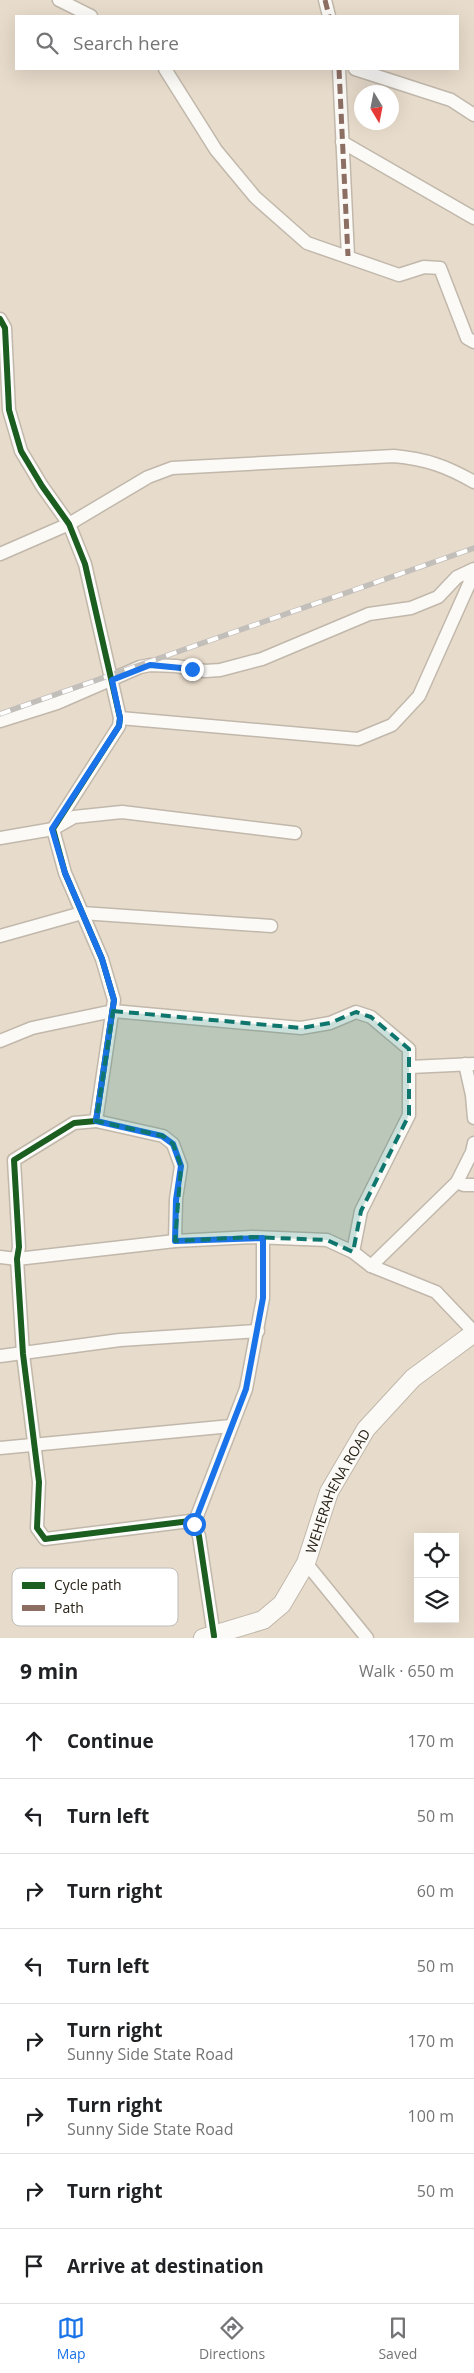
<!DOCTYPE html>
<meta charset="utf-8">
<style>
:root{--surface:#fff;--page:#f2f2f2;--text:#202124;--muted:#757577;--line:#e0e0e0;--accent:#1a73e8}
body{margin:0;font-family:"Open Sans",sans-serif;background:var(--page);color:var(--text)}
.controls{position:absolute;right:15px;bottom:15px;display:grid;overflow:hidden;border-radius:0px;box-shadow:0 5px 20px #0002}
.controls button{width:45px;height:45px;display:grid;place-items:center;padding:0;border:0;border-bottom:1px solid var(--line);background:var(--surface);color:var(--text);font:25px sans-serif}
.compass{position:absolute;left:354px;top:85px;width:45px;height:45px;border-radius:50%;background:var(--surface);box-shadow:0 5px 20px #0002;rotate:170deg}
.stop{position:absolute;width:15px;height:15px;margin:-11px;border:4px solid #1a73e8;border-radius:50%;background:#fff}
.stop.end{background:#1a73e8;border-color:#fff;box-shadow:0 1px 5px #0008}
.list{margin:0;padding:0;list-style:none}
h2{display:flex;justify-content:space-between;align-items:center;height:65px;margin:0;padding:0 20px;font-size:21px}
h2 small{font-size:16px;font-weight:400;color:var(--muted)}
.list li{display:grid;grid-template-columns:32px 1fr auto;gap:15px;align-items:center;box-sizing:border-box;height:75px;padding:0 20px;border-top:1px solid var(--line)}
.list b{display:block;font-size:19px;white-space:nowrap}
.list p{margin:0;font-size:16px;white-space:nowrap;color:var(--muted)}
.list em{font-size:16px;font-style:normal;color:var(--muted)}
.icon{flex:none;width:28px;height:28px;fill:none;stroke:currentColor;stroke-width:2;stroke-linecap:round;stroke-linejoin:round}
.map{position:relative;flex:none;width:474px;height:1638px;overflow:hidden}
.search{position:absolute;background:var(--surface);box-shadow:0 5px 20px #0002;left:15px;right:15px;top:15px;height:55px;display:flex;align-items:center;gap:12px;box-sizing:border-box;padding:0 18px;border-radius:0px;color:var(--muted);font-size:19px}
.sheet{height:665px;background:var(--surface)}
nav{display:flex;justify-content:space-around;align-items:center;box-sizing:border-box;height:70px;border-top:1px solid var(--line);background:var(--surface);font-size:14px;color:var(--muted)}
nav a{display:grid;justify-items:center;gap:2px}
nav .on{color:var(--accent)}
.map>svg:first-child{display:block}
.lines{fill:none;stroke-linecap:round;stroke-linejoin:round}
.minor-casing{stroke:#c1b8ab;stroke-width:15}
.secondary-casing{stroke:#c1b8ab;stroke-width:20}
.minor{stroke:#fbfaf7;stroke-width:12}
.secondary{stroke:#fbfaf7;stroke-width:18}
.rail-casing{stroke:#c2beba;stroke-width:5.5}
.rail{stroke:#fff;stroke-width:4;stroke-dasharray:11;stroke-linecap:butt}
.quiet{stroke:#8d6e63;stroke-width:5;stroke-dasharray:10 5;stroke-linecap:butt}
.cycleway-casing{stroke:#fff;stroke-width:9}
.cycleway{stroke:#1b5e20;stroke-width:6}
.route{stroke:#1a73e8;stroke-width:6}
.marked{fill:#0f766e;fill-opacity:0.2;stroke:#0f766e;stroke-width:4;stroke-dasharray:10 6;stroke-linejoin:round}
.labels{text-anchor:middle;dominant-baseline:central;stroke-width:5;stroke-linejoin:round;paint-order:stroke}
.street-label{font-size:14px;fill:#282116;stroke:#fff}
.key{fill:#fff;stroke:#bebcb9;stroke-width:1}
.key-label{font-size:14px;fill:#282116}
</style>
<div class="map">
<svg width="474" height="1638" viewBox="0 0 474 1638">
<rect width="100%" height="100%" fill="#e7dbcb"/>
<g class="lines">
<!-- minor casing -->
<g class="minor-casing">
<g id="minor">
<polyline points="59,0 91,16"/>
<polyline points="325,0 329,16"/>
<polyline points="165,69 216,150 255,197 307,243 399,275 424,267 440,268 467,338 474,342"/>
<polyline points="339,69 348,256"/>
<polyline points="355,69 451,100 474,115"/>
<polyline points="342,142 474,218"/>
<polyline points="0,319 5,328 9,410 21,451 42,486 69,524 85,564 120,718 119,726 53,829 65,873 102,959 114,1000 96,1121 74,1123 14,1160 19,1247 17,1259 23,1354 39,1482 37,1528 45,1539 190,1521 194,1524 199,1536 214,1636"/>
<path d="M0 554 69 524 148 477 172 468 394 456C426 459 446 466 474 482"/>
<polyline points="120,718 358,739 392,725 419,696 474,573"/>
<polyline points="0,721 57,703 140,667 150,665 176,666 205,671 220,670 262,659 369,614 411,608 438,597 457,577 474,569"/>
<polyline points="0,838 53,829 74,817 122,812 295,833"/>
<polyline points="0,936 82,913 271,926"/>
<polyline points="0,1041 32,1028 113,1011 301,1028 330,1023 356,1012 371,1017 409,1049 409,1115 361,1211 353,1252"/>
<polyline points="465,1064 472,1095 474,1118"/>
<polyline points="410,1067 474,1064"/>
<polyline points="96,1121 163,1136 173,1144 181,1166 176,1199 175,1241"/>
<polyline points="457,1182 464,1185 474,1185"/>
<polyline points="0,1257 17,1259 175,1241 252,1237 327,1240 353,1252 371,1266 436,1292 474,1332"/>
<polyline points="371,1266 457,1182 472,1152 474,1143"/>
<polyline points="0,1356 120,1340 258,1331"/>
<polyline points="0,1448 231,1426"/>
<polyline points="194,1524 246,1389 263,1298 263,1238"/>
<polyline points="306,1563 367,1638"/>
</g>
</g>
<!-- secondary casing -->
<g class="secondary-casing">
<g id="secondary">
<path id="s1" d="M203 1638 263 1620 282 1604 306 1563 329 1492 366 1429 413 1378 474 1333"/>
</g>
</g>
<!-- minor -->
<use href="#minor" class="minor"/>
<!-- secondary -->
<use href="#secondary" class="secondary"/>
<!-- rail casing -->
<g class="rail-casing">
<polyline id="rail" points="0,714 474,548"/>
</g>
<!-- rail -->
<use href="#rail" class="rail"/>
<!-- quiet -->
<g class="quiet">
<polyline points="325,0 329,16"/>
<polyline points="339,69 348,256"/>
</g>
<!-- cycleway casing -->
<g class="cycleway-casing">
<polyline id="cycleway" points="0,319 5,328 9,410 21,451 42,486 69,524 85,564 120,718 119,726 53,829 65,873 102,959 114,1000 96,1121 74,1123 14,1160 19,1247 17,1259 23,1354 39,1482 37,1528 45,1539 190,1521 194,1524 199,1536 214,1636"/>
</g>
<!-- cycleway -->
<use href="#cycleway" class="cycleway"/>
</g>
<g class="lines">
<!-- route -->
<polyline class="route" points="192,669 150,665 112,680 120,718 119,726 52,829 65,873 102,959 114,1000 96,1121 162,1136 173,1144 181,1166 176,1200 175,1241 263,1238 263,1298 246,1389 194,1524"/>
</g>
<!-- marked area -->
<path class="marked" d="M113 1011 301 1028 330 1023 356 1012 371 1017 409 1049V1115L361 1211 353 1252 327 1240 252 1237 175 1241 181 1166 173 1144 163 1136 96 1121Z"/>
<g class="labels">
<!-- street labels -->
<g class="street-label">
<text stroke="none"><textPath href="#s1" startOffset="214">WEHERAHENA ROAD</textPath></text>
</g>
</g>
<!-- legend -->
<rect x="12" y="1568" width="166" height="58" rx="8" class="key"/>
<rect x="22" y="1582" width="23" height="7" fill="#1b5e20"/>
<rect x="22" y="1605" width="23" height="6" fill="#8d6e63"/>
<g class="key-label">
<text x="54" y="1590">Cycle path</text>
<text x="54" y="1613">Path</text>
</g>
</svg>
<div class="controls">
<button><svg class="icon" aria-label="locate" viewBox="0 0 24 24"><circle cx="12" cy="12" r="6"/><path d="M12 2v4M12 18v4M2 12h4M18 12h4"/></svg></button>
<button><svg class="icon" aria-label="layers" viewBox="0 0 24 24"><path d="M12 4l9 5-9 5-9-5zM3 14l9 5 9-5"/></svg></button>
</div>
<svg class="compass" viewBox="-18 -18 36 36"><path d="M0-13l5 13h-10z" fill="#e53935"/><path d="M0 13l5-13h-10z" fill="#757577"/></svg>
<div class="stop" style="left:194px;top:1524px"></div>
<div class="stop end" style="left:192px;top:669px"></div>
<div class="search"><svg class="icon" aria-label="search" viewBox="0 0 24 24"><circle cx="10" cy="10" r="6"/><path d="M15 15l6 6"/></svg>Search here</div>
</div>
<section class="sheet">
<h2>9 min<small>Walk · 650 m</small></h2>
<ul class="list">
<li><svg class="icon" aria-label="ahead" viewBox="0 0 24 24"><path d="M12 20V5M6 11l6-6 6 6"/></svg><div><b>Continue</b></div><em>170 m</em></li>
<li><svg class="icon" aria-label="left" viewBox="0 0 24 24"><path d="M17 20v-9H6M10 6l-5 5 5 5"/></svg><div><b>Turn left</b></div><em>50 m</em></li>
<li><svg class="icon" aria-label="right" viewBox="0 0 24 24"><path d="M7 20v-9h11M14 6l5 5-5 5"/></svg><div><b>Turn right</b></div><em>60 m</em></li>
<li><svg class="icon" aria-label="left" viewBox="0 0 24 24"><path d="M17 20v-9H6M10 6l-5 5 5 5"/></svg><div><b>Turn left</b></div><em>50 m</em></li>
<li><svg class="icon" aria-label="right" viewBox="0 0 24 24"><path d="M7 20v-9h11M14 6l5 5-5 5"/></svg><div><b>Turn right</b><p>Sunny Side State Road</p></div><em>170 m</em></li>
<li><svg class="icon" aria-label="right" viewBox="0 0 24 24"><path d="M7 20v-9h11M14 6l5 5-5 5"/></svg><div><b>Turn right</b><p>Sunny Side State Road</p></div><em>100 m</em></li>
<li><svg class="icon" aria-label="right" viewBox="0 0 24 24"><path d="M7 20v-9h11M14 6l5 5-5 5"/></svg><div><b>Turn right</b></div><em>50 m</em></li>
<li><svg class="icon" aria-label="arrive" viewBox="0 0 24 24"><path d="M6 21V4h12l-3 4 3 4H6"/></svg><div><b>Arrive at destination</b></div></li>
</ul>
</section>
<nav>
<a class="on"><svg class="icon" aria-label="map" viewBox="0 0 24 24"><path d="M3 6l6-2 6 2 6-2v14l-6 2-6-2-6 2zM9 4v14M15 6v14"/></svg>Map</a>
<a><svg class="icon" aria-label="directions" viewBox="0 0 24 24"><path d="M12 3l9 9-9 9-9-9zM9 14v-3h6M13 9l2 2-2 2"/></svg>Directions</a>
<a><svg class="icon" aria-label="saved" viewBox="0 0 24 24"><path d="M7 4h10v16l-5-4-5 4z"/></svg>Saved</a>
</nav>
